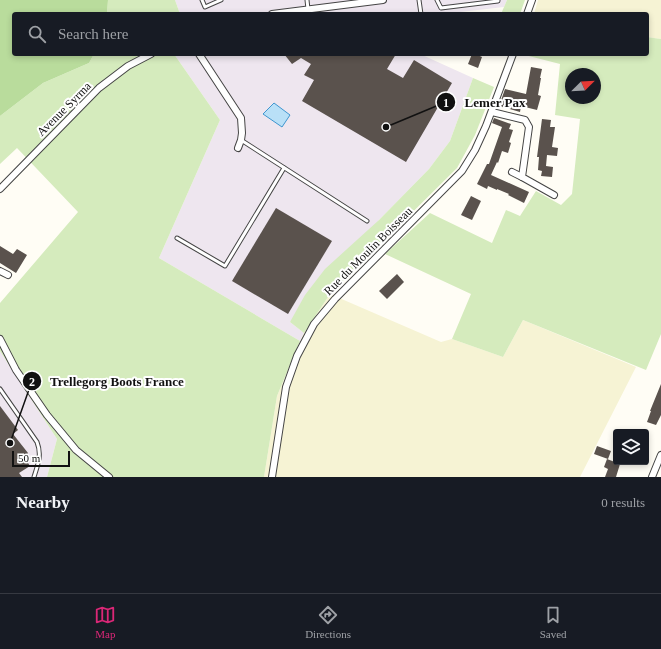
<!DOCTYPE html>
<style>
:root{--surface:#171b24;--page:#20242c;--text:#f1f3f6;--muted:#9ea1a6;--line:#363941;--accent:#db2777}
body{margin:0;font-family:"Times New Roman",serif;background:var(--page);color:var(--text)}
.controls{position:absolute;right:12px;bottom:12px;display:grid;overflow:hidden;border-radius:4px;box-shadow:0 2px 6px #0003}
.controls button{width:36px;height:36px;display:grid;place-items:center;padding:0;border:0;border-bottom:1px solid var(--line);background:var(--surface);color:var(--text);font:20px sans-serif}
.compass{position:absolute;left:565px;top:68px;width:36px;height:36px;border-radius:50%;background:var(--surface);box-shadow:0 2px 6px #0003;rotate:66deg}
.scale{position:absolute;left:12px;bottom:10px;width:58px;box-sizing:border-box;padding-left:4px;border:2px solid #111;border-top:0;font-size:11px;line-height:14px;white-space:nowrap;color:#111;-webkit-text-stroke:3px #fff;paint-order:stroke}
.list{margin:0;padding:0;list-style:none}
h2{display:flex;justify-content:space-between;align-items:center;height:52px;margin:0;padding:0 16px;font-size:17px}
h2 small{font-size:13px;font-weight:400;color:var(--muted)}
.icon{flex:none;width:22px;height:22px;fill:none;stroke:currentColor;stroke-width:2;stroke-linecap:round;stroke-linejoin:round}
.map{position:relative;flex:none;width:661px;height:477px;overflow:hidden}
.search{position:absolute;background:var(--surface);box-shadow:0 2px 6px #0003;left:12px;right:12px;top:12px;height:44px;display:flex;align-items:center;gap:10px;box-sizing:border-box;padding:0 14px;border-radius:4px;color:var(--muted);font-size:15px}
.sheet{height:116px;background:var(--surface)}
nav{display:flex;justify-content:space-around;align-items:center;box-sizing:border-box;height:56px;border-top:1px solid var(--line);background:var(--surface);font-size:11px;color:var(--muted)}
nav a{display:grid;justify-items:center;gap:2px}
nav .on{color:var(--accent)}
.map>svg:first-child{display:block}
.industrial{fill:#eee6ef}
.farmland{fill:#f6f3d4}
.green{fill:#d5ebbd;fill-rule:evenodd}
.forest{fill:#b9dc9c}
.water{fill:#b9e0f7;stroke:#3f96cf}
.building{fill:#5a524d}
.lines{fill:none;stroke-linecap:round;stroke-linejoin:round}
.lane-casing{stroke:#444;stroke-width:5}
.street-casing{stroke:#444;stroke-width:8}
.lane{stroke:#fff;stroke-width:3}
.street{stroke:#fff;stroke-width:6}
.labels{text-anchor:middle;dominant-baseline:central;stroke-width:4;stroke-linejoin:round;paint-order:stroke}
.street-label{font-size:12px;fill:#111;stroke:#fff}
.leader{fill:none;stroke:#111;stroke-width:1.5}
.callout-dot{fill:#111;stroke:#fff;stroke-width:1.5}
.mark-label{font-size:12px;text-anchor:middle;font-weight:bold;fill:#fff}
.callout-label{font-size:13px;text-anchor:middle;font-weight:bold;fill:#111;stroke:#fff;stroke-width:4;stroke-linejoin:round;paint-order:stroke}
</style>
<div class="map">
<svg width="661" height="477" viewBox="0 0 661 477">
<rect width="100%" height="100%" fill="#fffdf5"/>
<!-- industrial -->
<g class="industrial">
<polygon points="175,0 507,0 504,7 443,14 180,14"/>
<polygon points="174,54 420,54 473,78 450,141 429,169 379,220 290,322 304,333 300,341 159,258 220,120"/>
<polygon points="0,351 57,439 47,477 0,477"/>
</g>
<!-- farmland -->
<g class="farmland">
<polygon points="538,0 661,0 661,39 647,37 647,14 534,14"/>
<polygon points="330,294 441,342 452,339 503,357 523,320 636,367 580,477 264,477 277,396 304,333"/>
</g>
<!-- green -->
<g class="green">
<polygon points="108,0 175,0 180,14 107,14"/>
<polygon points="507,0 525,0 520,14 501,14"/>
<path d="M647 37 661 39V334L646 370 523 320 503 357 452 339 471 294 385 254 430 213 492 243 506 210 520 216 536 191 561 205 572 194 580 119 555 115 560 64 521 54H647ZM571 74H595V98H571Z"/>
<polygon points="94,54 174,54 220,120 159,258 300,341 277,396 264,477 47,477 57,439 0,351 0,303 78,212 17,148 0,164 0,116 43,83 89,63"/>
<polygon points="473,78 494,87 475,135 457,168 330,294 304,333 290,322 305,295 325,269 379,220 429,169 450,141"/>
</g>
<!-- forest -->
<polygon class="forest" points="0,0 108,0 107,14 14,14 14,54 94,54 89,63 43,83 0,116"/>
<!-- water -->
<polygon class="water" points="274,103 290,115 282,127 263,114"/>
<!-- building -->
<g class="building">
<polygon points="284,54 396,54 387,69 403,78 414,60 452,83 406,162 302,101 314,80 304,75 311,64 301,58 292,64"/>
<polygon points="472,54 475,54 482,57 478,68 468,64"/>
<polygon points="531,67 542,69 540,78 541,78 538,95 541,96 537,110 521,106 520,112 499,106 505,89 526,94"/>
<polygon points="494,118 511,124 509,129 513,130 509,142 511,143 508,153 502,151 498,163 497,162 491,175 529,192 524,203 508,195 509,194 497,189 497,190 488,186 487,189 477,184 487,164 489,164 502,127 492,123"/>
<polygon points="542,119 551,120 550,127 555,127 552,147 558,148 557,156 547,155 546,166 553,167 552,177 541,176 542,171 538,170 539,157 537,157"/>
<polygon points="471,196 481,201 472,220 461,215"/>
<polygon points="276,208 332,241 288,314 232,281"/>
<polygon points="0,246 13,254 17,249 27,255 16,273 0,263"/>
<polygon points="397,274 404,282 387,299 379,291"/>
<polygon points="661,384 661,415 656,425 647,422 651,411 650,411"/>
<polygon points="0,406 18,430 13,434 28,453 24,457 30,466 19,473 22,477 0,477"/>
<polygon points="597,446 611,451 608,459 594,454"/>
<polygon points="607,459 620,464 616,477 605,477 608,469 604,467"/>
</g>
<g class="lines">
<!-- lane casing -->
<g class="lane-casing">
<g id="lane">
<polyline points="202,0 205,7 221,0"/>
<polyline points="307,0 308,9"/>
<polyline points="419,0 421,14"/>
<polyline points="437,0 441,8 498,1 498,0"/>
<polyline points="241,140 367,221"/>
<polyline points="177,238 225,266 284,168"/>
<path d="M0 389 37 442C42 455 38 464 34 477"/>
</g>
</g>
<!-- street casing -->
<g class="street-casing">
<g id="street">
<polyline points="272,14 383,0"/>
<polyline points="527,14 532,0"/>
<polyline points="199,54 241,118 242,133 241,140 238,148"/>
<polyline points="492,112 525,120 529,127 522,177 554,195"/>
<polyline points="512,172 522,177"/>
<polyline points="0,189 99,88 128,66 151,54"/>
<polyline points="0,271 8,275"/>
<polyline points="0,339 16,370 47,415 76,450 109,477"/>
<polyline points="272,477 286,387 297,356 314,324 335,299 462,171 475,150 486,126 513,54"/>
<polyline points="652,477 661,455"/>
</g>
</g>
<!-- lane -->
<use href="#lane" class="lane"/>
<!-- street -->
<use href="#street" class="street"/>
</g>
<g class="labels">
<!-- street labels -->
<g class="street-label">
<text transform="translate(64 109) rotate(-45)">Avenue Syrma</text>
<text transform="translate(368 251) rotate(-45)">Rue du Moulin Boisseau</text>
</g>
</g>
<!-- callouts -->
<path class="leader" d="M386 127L446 102M10 443L32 381"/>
<g class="callout-dot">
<circle cx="386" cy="127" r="4"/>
<circle cx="10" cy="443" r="4"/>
<circle cx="446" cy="102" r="10"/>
<circle cx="32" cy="381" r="10"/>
</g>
<g class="mark-label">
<text x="446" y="107">1</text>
<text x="32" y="386">2</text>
</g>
<g class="callout-label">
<text x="495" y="107">Lemer Pax</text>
<text x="117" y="386">Trellegorg Boots France</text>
</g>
</svg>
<div class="controls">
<button><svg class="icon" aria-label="layers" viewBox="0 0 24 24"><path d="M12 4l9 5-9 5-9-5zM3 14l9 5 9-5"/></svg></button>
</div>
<svg class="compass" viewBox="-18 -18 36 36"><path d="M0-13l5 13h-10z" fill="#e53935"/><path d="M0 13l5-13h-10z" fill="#9ea1a6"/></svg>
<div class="scale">50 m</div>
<div class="search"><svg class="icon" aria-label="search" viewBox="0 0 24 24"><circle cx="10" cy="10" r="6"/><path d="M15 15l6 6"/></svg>Search here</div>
</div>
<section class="sheet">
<h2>Nearby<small>0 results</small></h2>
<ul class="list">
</ul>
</section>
<nav>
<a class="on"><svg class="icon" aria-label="map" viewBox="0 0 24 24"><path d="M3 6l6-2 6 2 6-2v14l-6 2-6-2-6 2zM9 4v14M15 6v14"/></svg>Map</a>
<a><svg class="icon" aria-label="directions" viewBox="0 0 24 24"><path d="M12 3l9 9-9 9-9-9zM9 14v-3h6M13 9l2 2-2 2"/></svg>Directions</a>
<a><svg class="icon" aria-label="saved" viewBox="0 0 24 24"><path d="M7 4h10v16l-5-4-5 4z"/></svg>Saved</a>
</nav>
